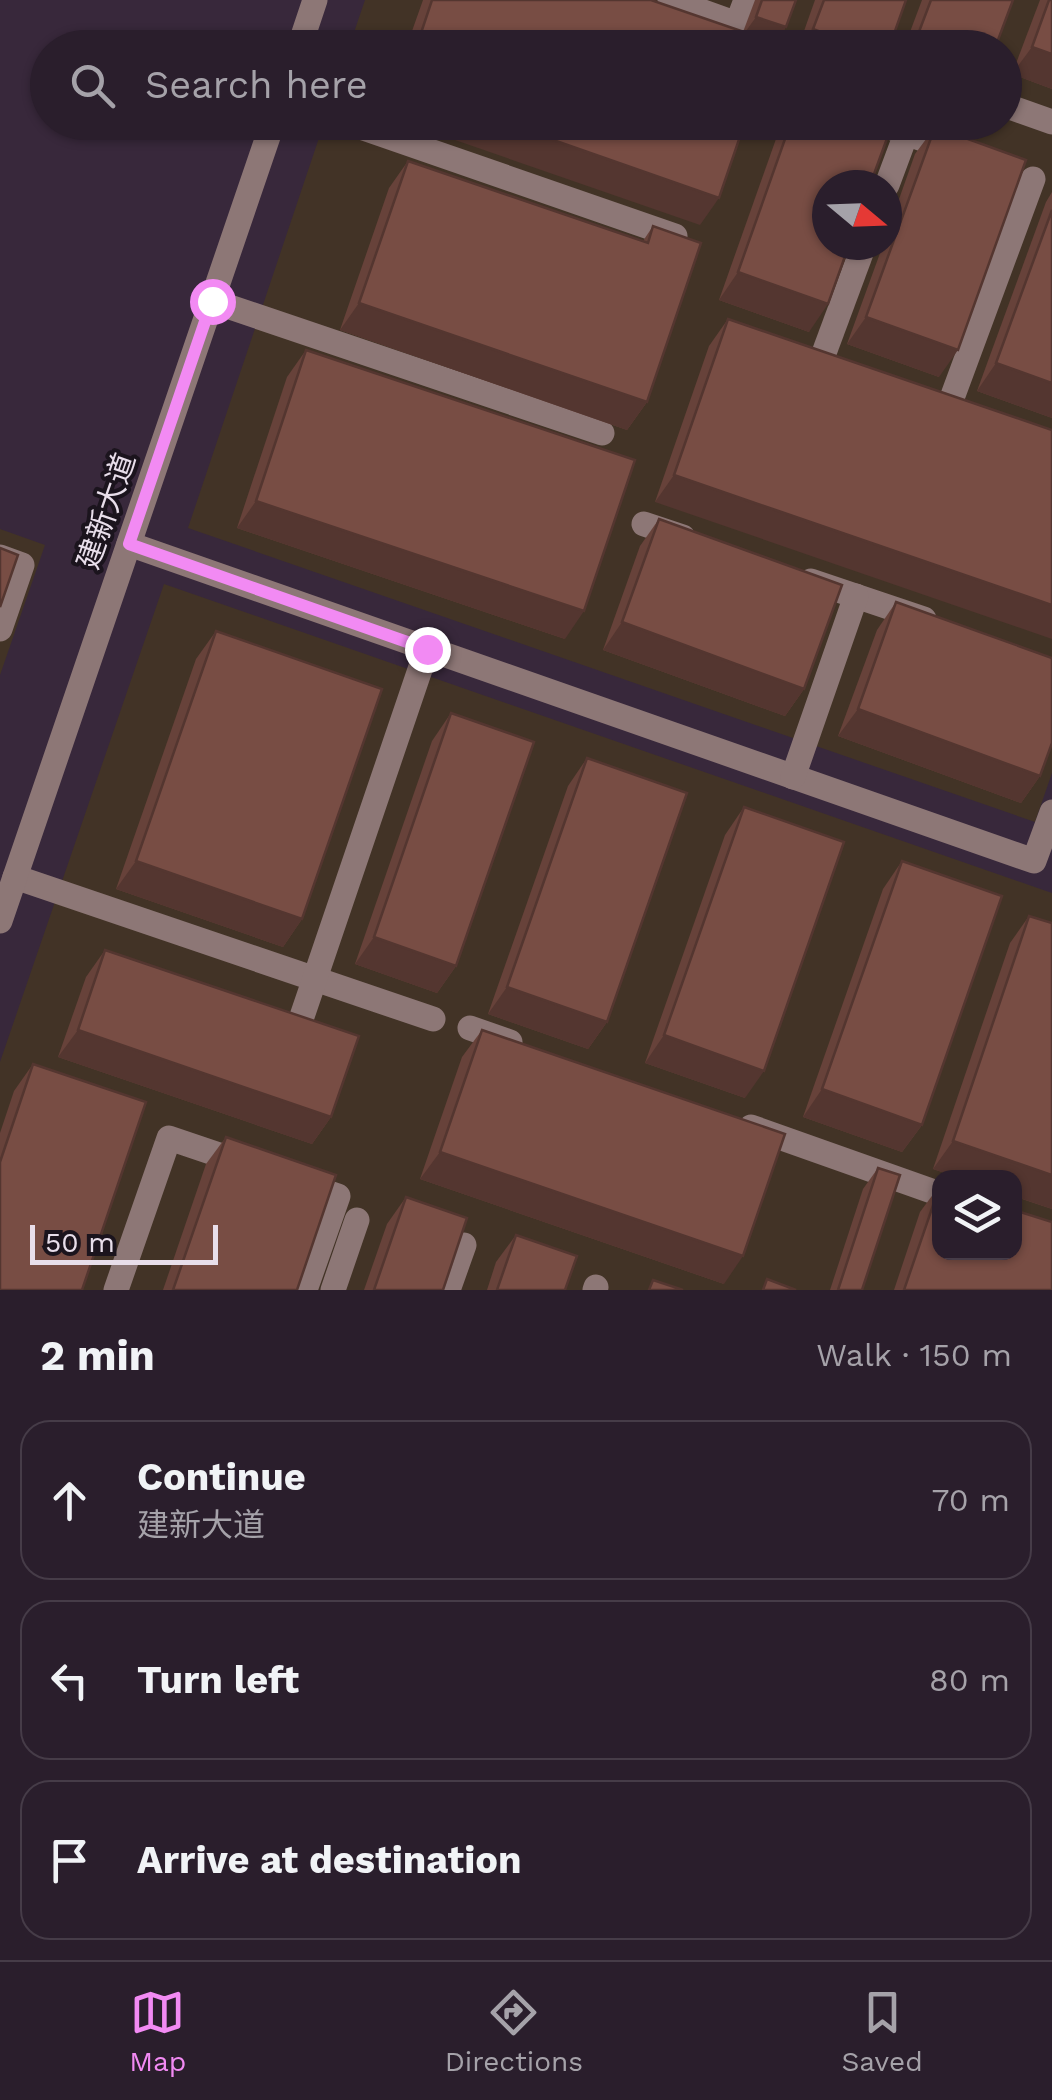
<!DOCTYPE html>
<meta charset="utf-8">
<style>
:root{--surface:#2a1e2c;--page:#322734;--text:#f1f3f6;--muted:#a5a2a9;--line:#463c48;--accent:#f28af3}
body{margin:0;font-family:"Work Sans","Noto Sans SC",sans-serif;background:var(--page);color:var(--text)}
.controls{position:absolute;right:30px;bottom:30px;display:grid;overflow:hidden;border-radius:20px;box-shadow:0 2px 8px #0004}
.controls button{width:90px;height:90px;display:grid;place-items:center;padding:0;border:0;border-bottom:2px solid var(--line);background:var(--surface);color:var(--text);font:50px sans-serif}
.compass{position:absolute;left:812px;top:170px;width:90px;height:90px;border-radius:50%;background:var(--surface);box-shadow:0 2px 8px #0004;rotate:109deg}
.scale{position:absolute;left:30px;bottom:25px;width:188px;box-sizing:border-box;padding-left:10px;border:5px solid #e8deea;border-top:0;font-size:28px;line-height:35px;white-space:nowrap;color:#e8deea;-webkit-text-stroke:8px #1b141d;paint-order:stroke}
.stop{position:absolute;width:30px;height:30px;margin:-22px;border:8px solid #f28af3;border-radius:50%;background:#fff}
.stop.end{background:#f28af3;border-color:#fff;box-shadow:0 2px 10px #0008}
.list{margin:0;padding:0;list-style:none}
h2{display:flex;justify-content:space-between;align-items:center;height:130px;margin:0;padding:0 40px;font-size:42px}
h2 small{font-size:32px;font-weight:400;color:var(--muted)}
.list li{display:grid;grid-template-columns:65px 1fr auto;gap:30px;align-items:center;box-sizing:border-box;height:160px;margin:0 20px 20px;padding:0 20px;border:2px solid var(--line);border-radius:30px}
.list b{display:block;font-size:38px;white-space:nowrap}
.list p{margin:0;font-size:32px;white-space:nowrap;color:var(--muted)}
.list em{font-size:32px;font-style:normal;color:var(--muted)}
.icon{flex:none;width:55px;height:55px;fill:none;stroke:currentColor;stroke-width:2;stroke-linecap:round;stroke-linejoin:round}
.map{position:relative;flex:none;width:1052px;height:1290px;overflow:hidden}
.search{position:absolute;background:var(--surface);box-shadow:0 2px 8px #0004;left:30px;right:30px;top:30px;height:110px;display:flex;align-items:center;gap:25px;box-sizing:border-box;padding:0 35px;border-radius:55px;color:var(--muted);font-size:38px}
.sheet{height:670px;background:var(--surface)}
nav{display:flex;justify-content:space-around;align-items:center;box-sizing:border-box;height:140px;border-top:2px solid var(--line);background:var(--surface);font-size:28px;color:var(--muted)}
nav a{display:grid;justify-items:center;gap:5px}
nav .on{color:var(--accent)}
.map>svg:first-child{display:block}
.industrial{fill:#423326;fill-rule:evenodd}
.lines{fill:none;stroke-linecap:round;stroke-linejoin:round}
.minor{stroke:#8d7776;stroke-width:25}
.wall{fill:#67423a}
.shaded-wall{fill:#543630}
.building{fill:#784d44;stroke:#543630;stroke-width:2.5}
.route{stroke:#f28af3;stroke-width:12}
.labels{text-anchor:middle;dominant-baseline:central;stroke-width:8;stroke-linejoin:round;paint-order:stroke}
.street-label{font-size:30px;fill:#e8deea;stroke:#1b141d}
</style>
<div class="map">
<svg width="1052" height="1290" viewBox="0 0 1052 1290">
<rect width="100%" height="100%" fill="#38283b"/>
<!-- industrial -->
<g class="industrial">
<path d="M365 0H1052V773L1035 822 188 528 324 123 1004 122V48L349 47ZM827 185H887V245H827Z"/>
<polygon points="0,529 45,545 0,675"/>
<path d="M164 584 1052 893V1290H0V1062ZM940 1178H1014V1252H940Z"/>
</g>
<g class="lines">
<!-- minor -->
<g class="minor">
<polyline points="670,0 737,24 746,0"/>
<polyline points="299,48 315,0"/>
<polyline points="1004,105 1052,122"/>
<polyline points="346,122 675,236"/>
<polyline points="876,122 958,152"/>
<polyline points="887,185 906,134"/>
<polyline points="212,301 602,433"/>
<polyline points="824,353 864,245"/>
<polyline points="952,398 1033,179"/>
<polyline points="644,524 683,537"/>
<polyline points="129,544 1034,861 1052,812"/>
<polyline points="0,557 22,565 0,629"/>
<polyline points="811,581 924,619"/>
<polyline points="793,777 856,596"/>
<polyline points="15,877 433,1019"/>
<polyline points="0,921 273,122"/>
<polyline points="470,1028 510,1042"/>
<polyline points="296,1034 427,649"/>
<polyline points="751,1127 940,1194"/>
<polyline points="300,1183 338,1196 305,1290"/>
<polyline points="116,1290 169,1138 243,1163"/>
<polyline points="333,1290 357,1220"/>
<polyline points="448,1290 464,1245"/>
<polyline points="595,1290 596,1287"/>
</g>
</g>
<!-- wall -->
<g class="wall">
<polygon points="423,0 651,0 743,32 755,0 796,0 786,27 772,48 406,48"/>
<polygon points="815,0 906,0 889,48 798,48"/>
<polygon points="922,0 1013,0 995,48 904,48"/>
<polygon points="1040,0 1052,0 1052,89 1012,74"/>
<polygon points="782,122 893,122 809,332 719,300"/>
<polygon points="935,127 939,377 847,344 883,245 887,245 887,233 915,154"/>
<polygon points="408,161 643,241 653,226 647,402 627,430 340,330 389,188"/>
<polygon points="1052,192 1052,418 977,391 1046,202"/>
<polygon points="728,319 1052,430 655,502 709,346"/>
<polygon points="306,350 565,639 237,528 287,377"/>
<polygon points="659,519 804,689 785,716 603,650 640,546"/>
<polygon points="896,602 1040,776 1021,803 838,736 877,630"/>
<polygon points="216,631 302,919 283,947 116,889 196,659"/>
<polygon points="451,713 456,966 437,993 355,964 432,741"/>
<polygon points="587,758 607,1022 588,1049 488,1014 568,786"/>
<polygon points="744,807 745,1098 645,1063 725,835"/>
<polygon points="902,861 922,1125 902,1152 803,1117 883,889"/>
<polygon points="1029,916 1052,1209 933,1169 1010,943"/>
<polygon points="105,950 331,1117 312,1144 58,1057 86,977"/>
<polygon points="482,1030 724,1284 420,1179 462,1057"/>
<polygon points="33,1064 0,1290 0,1133 14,1091"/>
<polygon points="226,1137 297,1290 163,1290 206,1164"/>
<polygon points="878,1168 862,1290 830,1290 863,1189"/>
<polygon points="940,1185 1052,1290 894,1290 920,1212"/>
<polygon points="406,1197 443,1290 364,1290 387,1224"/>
<polygon points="516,1235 565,1290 487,1290 496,1262"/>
</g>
<!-- shaded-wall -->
<g class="shaded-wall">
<polygon points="756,17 786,27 772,48 741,38"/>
<polygon points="813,29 862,48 801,48"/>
<polygon points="917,37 945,48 910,48"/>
<polygon points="1032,47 1052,54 1052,89 1012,74"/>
<polygon points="403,122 502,122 719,198 700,225"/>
<polygon points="738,272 828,304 809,332 719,300"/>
<polygon points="359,303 647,402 627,430 340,330"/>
<polygon points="866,317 958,350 939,377 847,344"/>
<polygon points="996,363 1052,383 1052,418 977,391"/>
<polygon points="674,475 1052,605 1052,639 655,502"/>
<polygon points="256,501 584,611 565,639 237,528"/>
<polygon points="622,622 804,689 785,716 603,650"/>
<polygon points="858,709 1040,776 1021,803 838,736"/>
<polygon points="136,861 302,919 283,947 116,889"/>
<polygon points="374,937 456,966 437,993 355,964"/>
<polygon points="507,987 607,1022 588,1049 488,1014"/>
<polygon points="78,1030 331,1117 312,1144 58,1057"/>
<polygon points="664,1035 764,1071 745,1098 645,1063"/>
<polygon points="822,1089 922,1125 902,1152 803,1117"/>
<polygon points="953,1141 1052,1175 1052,1209 1014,1196 1014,1178 959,1178 933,1169"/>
<polygon points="440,1152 743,1256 724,1284 420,1179"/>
</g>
<!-- building -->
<g class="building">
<polygon points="432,0 651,0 773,42 771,48 416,48"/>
<polygon points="762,0 796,0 786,27 756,17"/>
<polygon points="824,0 906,0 889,48 862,48 813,29"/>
<polygon points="931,0 1013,0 995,48 945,48 917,37"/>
<polygon points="1049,0 1052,0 1052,54 1032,47"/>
<polygon points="502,122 745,122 719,198"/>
<polygon points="791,122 893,122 870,185 827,185 827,245 849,245 828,304 738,272"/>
<polygon points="935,127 1026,160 958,350 866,317"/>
<polygon points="408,161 648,243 653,226 701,243 647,402 359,303"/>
<polygon points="1052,210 1052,383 996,363"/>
<polygon points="728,319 1052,430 1052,605 674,475"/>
<polygon points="306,350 635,460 584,611 256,501"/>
<polygon points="659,519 842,585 804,689 622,622"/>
<polygon points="0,548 18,555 0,607"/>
<polygon points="896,602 1052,658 1052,743 1040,776 858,709"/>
<polygon points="216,631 382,689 302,919 136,861"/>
<polygon points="451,713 534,742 456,966 374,937"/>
<polygon points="587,758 687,793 607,1022 507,987"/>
<polygon points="744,807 844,842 764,1071 664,1035"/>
<polygon points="902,861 1002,896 922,1125 822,1089"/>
<polygon points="1029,916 1052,923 1052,1175 953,1141"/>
<polygon points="105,950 359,1036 331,1117 78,1030"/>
<polygon points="482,1030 785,1134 743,1256 440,1152"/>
<polygon points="33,1064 146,1102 82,1290 0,1290 0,1162"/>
<polygon points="226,1137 336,1175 297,1290 173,1290"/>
<polygon points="878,1168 900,1175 862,1290 838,1290"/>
<polygon points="940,1185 940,1252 1014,1252 1014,1210 1052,1222 1052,1290 904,1290"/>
<polygon points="406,1197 467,1218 443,1290 374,1290"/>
<polygon points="516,1235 577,1256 565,1290 497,1290"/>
<polygon points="767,1279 796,1290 763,1290"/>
<polygon points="653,1280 683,1290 649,1290"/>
</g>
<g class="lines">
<!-- route -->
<polyline class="route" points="212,301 129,544 427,649"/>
</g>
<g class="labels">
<!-- street labels -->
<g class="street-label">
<text transform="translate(106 511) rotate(-71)">建新大道</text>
</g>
</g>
</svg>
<div class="controls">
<button><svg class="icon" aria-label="layers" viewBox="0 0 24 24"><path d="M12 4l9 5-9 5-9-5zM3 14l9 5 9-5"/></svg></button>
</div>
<svg class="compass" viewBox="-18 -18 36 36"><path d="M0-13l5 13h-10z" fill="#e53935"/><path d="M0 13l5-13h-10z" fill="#a5a2a9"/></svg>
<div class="scale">50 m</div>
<div class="stop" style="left:212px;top:301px"></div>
<div class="stop end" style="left:427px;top:649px"></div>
<div class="search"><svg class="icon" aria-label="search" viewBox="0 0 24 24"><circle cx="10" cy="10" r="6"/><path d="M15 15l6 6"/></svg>Search here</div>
</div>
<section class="sheet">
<h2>2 min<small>Walk · 150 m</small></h2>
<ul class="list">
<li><svg class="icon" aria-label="ahead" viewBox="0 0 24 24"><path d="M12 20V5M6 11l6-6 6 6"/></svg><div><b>Continue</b><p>建新大道</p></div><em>70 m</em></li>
<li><svg class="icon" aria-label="left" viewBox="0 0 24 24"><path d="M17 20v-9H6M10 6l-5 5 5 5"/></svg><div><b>Turn left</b></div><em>80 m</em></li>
<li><svg class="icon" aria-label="arrive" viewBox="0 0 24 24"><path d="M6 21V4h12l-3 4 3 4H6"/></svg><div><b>Arrive at destination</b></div></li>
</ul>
</section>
<nav>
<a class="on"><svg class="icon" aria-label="map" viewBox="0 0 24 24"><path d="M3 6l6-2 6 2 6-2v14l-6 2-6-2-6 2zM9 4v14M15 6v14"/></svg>Map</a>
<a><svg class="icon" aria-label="directions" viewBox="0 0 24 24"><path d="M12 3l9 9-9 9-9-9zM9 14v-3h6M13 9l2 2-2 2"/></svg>Directions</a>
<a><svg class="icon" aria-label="saved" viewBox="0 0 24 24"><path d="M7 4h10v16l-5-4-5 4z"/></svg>Saved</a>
</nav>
